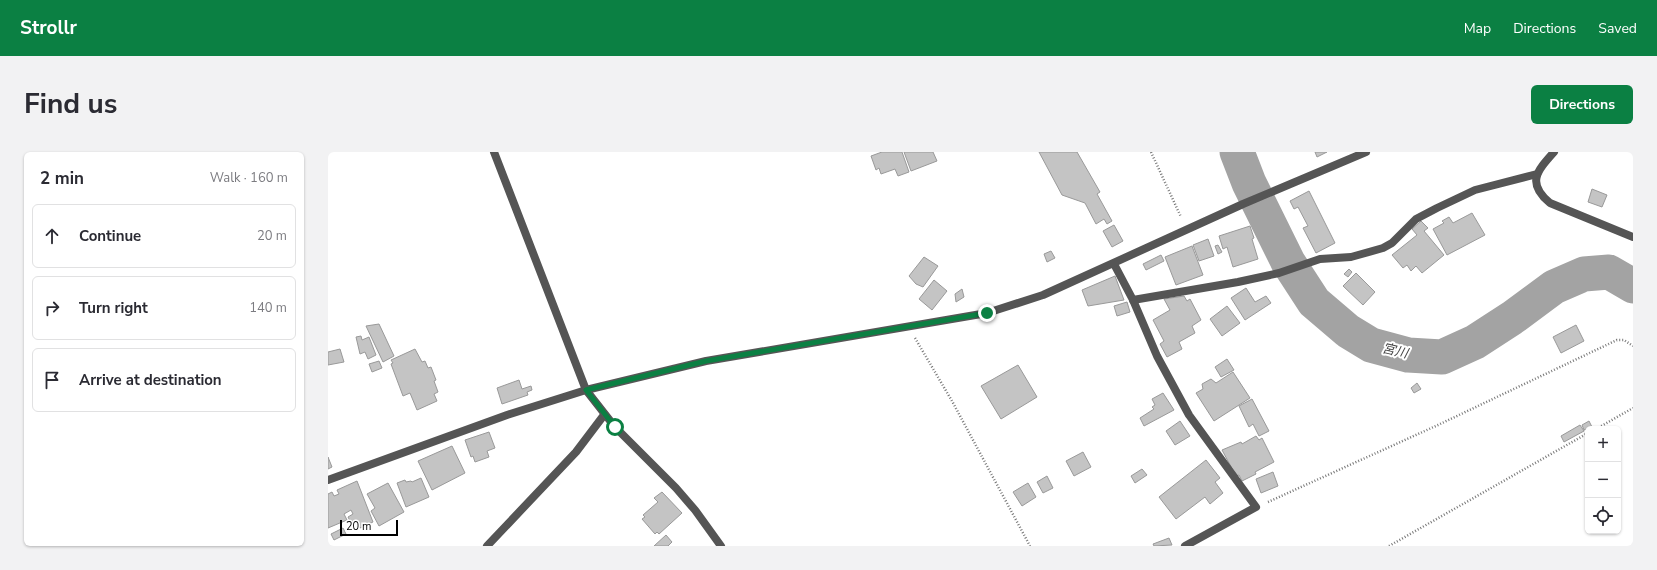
<!DOCTYPE html>
<meta charset="utf-8">
<style>
:root{--surface:#fff;--page:#f2f2f3;--text:#2b2b33;--muted:#7c7c81;--line:#e1e1e2;--accent:#0b8043}
body{margin:0;font-family:"Nunito Sans","Noto Sans JP",sans-serif;background:var(--page);color:var(--text)}
.controls{position:absolute;right:12px;bottom:12px;display:grid;overflow:hidden;border-radius:6px;box-shadow:0 1px 3px #0004}
.controls button{width:36px;height:36px;display:grid;place-items:center;padding:0;border:0;border-bottom:1px solid var(--line);background:var(--surface);color:var(--text);font:20px sans-serif}
.scale{position:absolute;left:12px;bottom:10px;width:58px;box-sizing:border-box;padding-left:4px;border:2px solid #000;border-top:0;font-size:11px;line-height:14px;white-space:nowrap;color:#000;-webkit-text-stroke:3px #fff;paint-order:stroke}
.stop{position:absolute;width:12px;height:12px;margin:-9px;border:3px solid #0b8043;border-radius:50%;background:#fff}
.stop.end{background:#0b8043;border-color:#fff;box-shadow:0 1px 4px #0008}
.list{margin:0;padding:0;list-style:none}
h2{display:flex;justify-content:space-between;align-items:center;height:52px;margin:0;padding:0 16px;font-size:17px}
h2 small{font-size:13px;font-weight:400;color:var(--muted)}
.list li{display:grid;grid-template-columns:26px 1fr auto;gap:12px;align-items:center;box-sizing:border-box;height:64px;margin:0 8px 8px;padding:0 8px;border:1px solid var(--line);border-radius:6px}
.list b{display:block;font-size:15px;white-space:nowrap}
.list em{font-size:13px;font-style:normal;color:var(--muted)}
.icon{flex:none;width:22px;height:22px;fill:none;stroke:currentColor;stroke-width:2;stroke-linecap:round;stroke-linejoin:round}
.map{position:relative;flex:none;width:1305px;height:394px;overflow:hidden;border-radius:6px}
header{display:flex;align-items:center;gap:24px;box-sizing:border-box;height:56px;padding:0 20px;background:var(--accent);color:#fff}
header strong{font-size:19px}
nav{display:flex;gap:22px;margin-inline-start:auto;font-size:14px}
.intro{display:flex;align-items:center;justify-content:space-between;box-sizing:border-box;height:96px;padding:0 24px}
h1{margin:0;font-size:28px}
.button{padding:10px 18px;border-radius:6px;background:var(--accent);color:#fff;font-size:14px;font-weight:700}
main{display:flex;gap:24px;padding:0 24px}
aside{flex:1;background:var(--surface);border-radius:6px;box-shadow:0 1px 3px #0004}
.map>svg:first-child{display:block}
.lines{fill:none;stroke-linecap:round;stroke-linejoin:round}
.river{stroke:#a3a3a3;stroke-width:35}
.building{fill:#c4c4c4;stroke:#999}
.path{stroke:#777;stroke-width:2.5;stroke-dasharray:1 2;stroke-linecap:butt}
.service{stroke:#555;stroke-width:8}
.minor{stroke:#555;stroke-width:8}
.route{stroke:#0b8043;stroke-width:5}
.labels{text-anchor:middle;dominant-baseline:central;stroke-width:4;stroke-linejoin:round;paint-order:stroke}
.water-label{font-size:13px;font-style:italic;fill:#444;stroke:#fff}
</style>
<header>
<strong>Strollr</strong>
<nav><a>Map</a><a>Directions</a><a>Saved</a></nav>
</header>
<div class="intro"><h1>Find us</h1><a class="button">Directions</a></div>
<main>
<aside>
<h2>2 min<small>Walk · 160 m</small></h2>
<ul class="list">
<li><svg class="icon" aria-label="ahead" viewBox="0 0 24 24"><path d="M12 20V5M6 11l6-6 6 6"/></svg><div><b>Continue</b></div><em>20 m</em></li>
<li><svg class="icon" aria-label="right" viewBox="0 0 24 24"><path d="M7 20v-9h11M14 6l5 5-5 5"/></svg><div><b>Turn right</b></div><em>140 m</em></li>
<li><svg class="icon" aria-label="arrive" viewBox="0 0 24 24"><path d="M6 21V4h12l-3 4 3 4H6"/></svg><div><b>Arrive at destination</b></div></li>
</ul>
</aside>
<div class="map">
<svg width="1305" height="394" viewBox="0 0 1305 394">
<rect width="100%" height="100%" fill="#fff"/>
<g class="lines">
<!-- river -->
<polyline class="river" points="909,0 921,31 960,110 986,150 1020,179 1043,193 1080,203 1114,205 1147,190 1184,166 1226,135 1256,122 1281,120 1305,134"/>
</g>
<!-- building -->
<g class="building">
<polygon points="554,0 574,0 581,20 570,24 567,17 553,22 551,16 548,18 543,4"/>
<polygon points="576,0 605,0 609,9 583,19"/>
<polygon points="711,0 749,0 772,40 769,42 784,69 779,72 776,67 768,72 757,51 734,43"/>
<polygon points="987,0 999,0 989,5"/>
<polygon points="1264,37 1279,43 1274,55 1260,50"/>
<polygon points="981,39 1007,91 988,101 975,76 980,74 970,55 966,57 962,49"/>
<polygon points="1144,61 1157,83 1119,103 1105,77 1116,71 1114,69 1121,65 1125,71"/>
<polygon points="1093,69 1100,76 1096,79 1116,103 1094,121 1088,114 1083,119 1079,113 1075,116 1064,103 1089,83 1084,77"/>
<polygon points="786,73 795,89 784,95 775,79"/>
<polygon points="922,74 926,86 924,87 930,107 905,115 899,95 895,97 891,84"/>
<polygon points="880,87 886,104 871,109 865,93"/>
<polygon points="890,93 894,100 890,102 887,94"/>
<polygon points="864,94 875,123 848,133 837,105"/>
<polygon points="723,99 727,106 719,110 716,102"/>
<polygon points="833,103 836,109 818,118 815,112"/>
<polygon points="596,105 610,114 595,135 588,132 581,124"/>
<polygon points="1021,117 1024,120 1020,125 1016,122"/>
<polygon points="1028,121 1047,140 1035,153 1015,134"/>
<polygon points="787,124 796,148 760,154 754,138"/>
<polygon points="606,128 619,139 604,158 591,147"/>
<polygon points="918,136 927,150 938,144 943,151 917,168 903,146"/>
<polygon points="634,137 636,145 628,150 627,142"/>
<polygon points="856,144 859,149 862,147 873,168 864,174 867,181 851,190 854,197 839,205 832,192 836,189 825,168 842,158 836,147"/>
<polygon points="799,150 802,160 789,164 786,154"/>
<polygon points="899,154 912,171 894,184 882,167"/>
<polygon points="51,172 66,204 55,210 38,174"/>
<polygon points="1248,173 1256,189 1233,201 1225,185"/>
<polygon points="33,184 34,188 41,185 48,203 40,207 37,200 32,202 28,185"/>
<polygon points="12,197 16,210 0,213 0,200"/>
<polygon points="87,197 94,210 97,209 100,216 103,215 108,228 106,229 110,240 106,242 109,249 89,258 82,241 75,244 63,212 65,211 63,208"/>
<polygon points="899,207 906,218 893,225 887,215"/>
<polygon points="51,209 54,216 44,220 41,212"/>
<polygon points="690,213 709,245 673,267 653,234"/>
<polygon points="905,220 922,246 886,269 868,241 875,237 874,232 883,227 888,231"/>
<polygon points="191,228 194,237 203,234 204,238 199,240 200,243 174,252 169,236"/>
<polygon points="1089,231 1093,237 1086,241 1083,236"/>
<polygon points="835,241 846,258 816,274 812,266 826,257 824,255 827,253 824,247"/>
<polygon points="924,247 941,279 931,284 925,272 921,275 911,254"/>
<polygon points="852,269 862,284 847,293 838,279"/>
<polygon points="1261,269 1264,275 1256,278 1254,273"/>
<polygon points="1252,273 1256,279 1236,290 1233,284"/>
<polygon points="161,280 167,296 159,299 161,305 147,310 145,304 143,305 137,288"/>
<polygon points="928,284 931,288 934,286 946,310 927,320 928,322 914,329 911,323 908,324 894,298 913,290 914,292"/>
<polygon points="124,294 137,321 104,338 90,309"/>
<polygon points="755,300 763,315 746,324 738,309"/>
<polygon points="0,305 4,315 0,317"/>
<polygon points="878,308 892,326 887,330 895,341 882,352 877,345 848,367 831,345"/>
<polygon points="814,317 819,323 807,331 803,324"/>
<polygon points="945,320 950,334 933,341 928,327"/>
<polygon points="719,324 725,336 715,341 709,330"/>
<polygon points="93,326 101,345 78,355 69,331 77,328 78,330 83,329 84,330"/>
<polygon points="29,329 45,370 32,376 29,370 24,373 20,365 25,362 23,358 16,362 19,368 0,376 0,342 4,340 6,344 11,342 9,338"/>
<polygon points="60,331 76,360 51,374 43,359 47,356 39,342"/>
<polygon points="700,331 708,345 694,354 685,340"/>
<polygon points="334,340 354,361 331,382 329,380 327,382 314,367 317,365 315,363 330,350 326,346"/>
<polygon points="15,376 18,382 6,388 3,382"/>
<polygon points="338,383 344,390 340,394 326,394"/>
<polygon points="841,386 844,393 826,394 825,392"/>
</g>
<g class="lines">
<!-- path -->
<g class="path">
<polyline points="823,0 853,65"/>
<polyline points="587,186 624,249 702,394"/>
<polyline points="1268,277 1305,256"/>
<polyline points="940,350 1110,273 1289,188 1296,188 1305,194"/>
<polyline points="1061,394 1260,281"/>
</g>
<!-- service -->
<g class="service">
<polyline points="805,148 910,130 951,121 992,107 1023,105 1055,96 1064,91 1088,67 1109,56 1147,38 1209,22"/>
<polyline points="159,394 248,300 276,263"/>
</g>
<!-- minor -->
<g class="minor">
<polyline points="166,0 258,238 287,275 348,336 367,358 393,394"/>
<path d="M1226 0C1209 19 1198 31 1222 51L1305 85"/>
<polyline points="786,112 805,148 829,204 861,263 928,355 857,394"/>
<polyline points="0,328 179,263 258,238 378,209 659,161 715,143 915,52 1038,0"/>
</g>
</g>
<g class="lines">
<!-- route -->
<polyline class="route" points="287,275 258,238 378,209 659,161"/>
</g>
<g class="labels">
<!-- water labels -->
<g class="water-label">
<text transform="translate(1067 199) rotate(13)">宮川</text>
</g>
</g>
</svg>
<div class="controls">
<button>+</button>
<button>−</button>
<button><svg class="icon" aria-label="locate" viewBox="0 0 24 24"><circle cx="12" cy="12" r="6"/><path d="M12 2v4M12 18v4M2 12h4M18 12h4"/></svg></button>
</div>
<div class="scale">20 m</div>
<div class="stop" style="left:287px;top:275px"></div>
<div class="stop end" style="left:659px;top:161px"></div>
</div>
</main>
